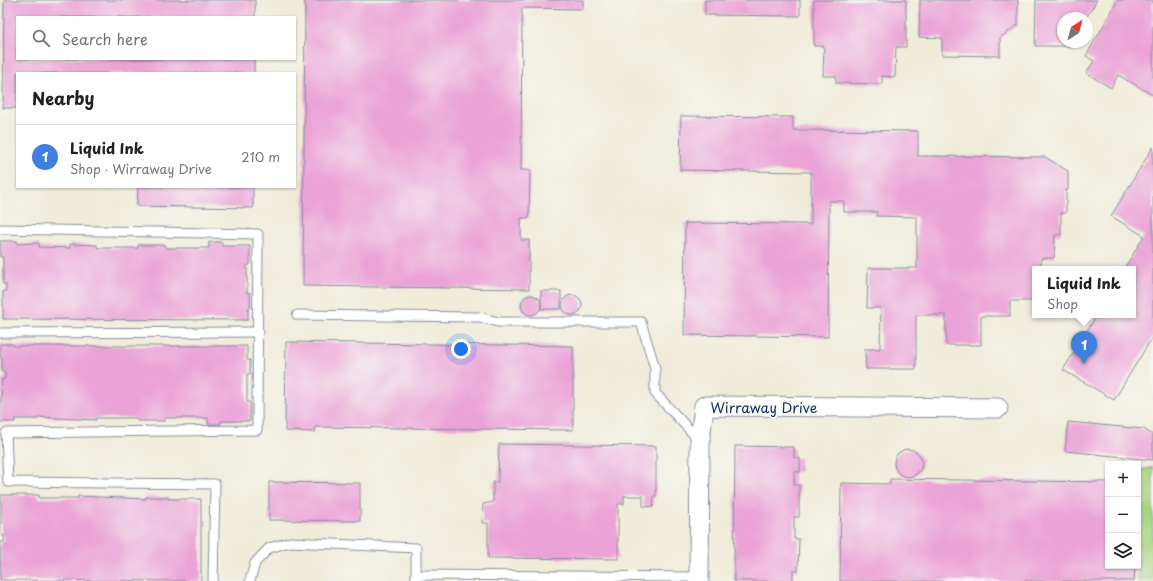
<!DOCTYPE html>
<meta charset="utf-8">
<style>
:root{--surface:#fff;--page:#f2f2f2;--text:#202124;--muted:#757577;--line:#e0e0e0;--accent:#ea580c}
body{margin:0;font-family:"Playpen Sans",sans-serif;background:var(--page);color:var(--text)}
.controls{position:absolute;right:12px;bottom:12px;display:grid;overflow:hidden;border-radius:0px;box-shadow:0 1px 3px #0004}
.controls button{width:36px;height:36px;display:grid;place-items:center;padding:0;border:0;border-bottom:1px solid var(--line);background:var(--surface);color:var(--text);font:20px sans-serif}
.compass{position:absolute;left:1057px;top:12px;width:36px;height:36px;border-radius:50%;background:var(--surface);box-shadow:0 1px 3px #0004;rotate:36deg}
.you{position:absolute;left:461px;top:349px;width:14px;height:14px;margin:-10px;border:3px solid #fff;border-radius:50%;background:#1a73e8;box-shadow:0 0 0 6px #1a73e833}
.badge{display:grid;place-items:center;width:26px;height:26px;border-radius:50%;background:var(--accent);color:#fff;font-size:13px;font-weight:700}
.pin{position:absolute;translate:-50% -33px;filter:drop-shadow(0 1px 2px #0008)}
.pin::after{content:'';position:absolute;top:21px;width:14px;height:12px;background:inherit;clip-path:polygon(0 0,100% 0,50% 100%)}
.popup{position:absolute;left:1032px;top:266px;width:104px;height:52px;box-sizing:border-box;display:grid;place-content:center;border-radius:0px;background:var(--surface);filter:drop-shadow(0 1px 3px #0005);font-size:13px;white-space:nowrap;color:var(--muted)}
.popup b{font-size:15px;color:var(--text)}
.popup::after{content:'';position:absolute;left:50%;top:100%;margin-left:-8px;border:8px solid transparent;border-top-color:var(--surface)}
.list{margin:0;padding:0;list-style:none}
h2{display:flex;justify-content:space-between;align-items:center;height:52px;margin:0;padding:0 16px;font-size:17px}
h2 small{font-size:13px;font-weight:400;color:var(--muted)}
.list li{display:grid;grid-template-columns:26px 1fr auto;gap:12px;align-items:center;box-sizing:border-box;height:64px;padding:0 16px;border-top:1px solid var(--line)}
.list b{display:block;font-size:15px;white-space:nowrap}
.list p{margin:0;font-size:13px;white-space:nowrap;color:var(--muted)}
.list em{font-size:13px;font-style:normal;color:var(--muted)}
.icon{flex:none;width:22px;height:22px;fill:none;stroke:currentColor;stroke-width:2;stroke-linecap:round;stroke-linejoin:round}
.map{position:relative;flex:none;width:1153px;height:581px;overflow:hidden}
.search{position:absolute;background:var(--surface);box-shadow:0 1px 3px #0004;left:16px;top:16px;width:280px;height:44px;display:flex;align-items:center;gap:10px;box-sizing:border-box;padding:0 14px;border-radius:0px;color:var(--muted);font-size:15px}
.panel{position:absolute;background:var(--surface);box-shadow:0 1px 3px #0004;left:16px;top:72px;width:280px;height:116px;border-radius:0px}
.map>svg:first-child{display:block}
.green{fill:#a7d380;stroke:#61816f}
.building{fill:#eba3d7}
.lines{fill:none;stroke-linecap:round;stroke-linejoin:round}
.lane-casing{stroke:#868e9c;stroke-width:11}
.street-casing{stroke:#868e9c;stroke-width:21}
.lane{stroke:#fff;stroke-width:9}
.street{stroke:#fff;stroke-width:19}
.labels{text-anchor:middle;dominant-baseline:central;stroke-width:4;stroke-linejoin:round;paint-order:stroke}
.street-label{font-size:14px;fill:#1b2f5e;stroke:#f6f6f2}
</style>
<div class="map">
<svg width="1153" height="581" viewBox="0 0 1153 581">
<rect width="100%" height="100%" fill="#f6f6f2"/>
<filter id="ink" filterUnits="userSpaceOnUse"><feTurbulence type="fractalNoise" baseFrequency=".025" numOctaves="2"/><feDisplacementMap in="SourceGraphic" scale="8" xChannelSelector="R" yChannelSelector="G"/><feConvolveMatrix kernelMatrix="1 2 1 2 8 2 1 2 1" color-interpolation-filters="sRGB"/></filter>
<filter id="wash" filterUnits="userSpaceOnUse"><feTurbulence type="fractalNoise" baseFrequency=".012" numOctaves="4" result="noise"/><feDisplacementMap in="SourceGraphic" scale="16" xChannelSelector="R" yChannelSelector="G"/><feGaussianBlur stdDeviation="0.9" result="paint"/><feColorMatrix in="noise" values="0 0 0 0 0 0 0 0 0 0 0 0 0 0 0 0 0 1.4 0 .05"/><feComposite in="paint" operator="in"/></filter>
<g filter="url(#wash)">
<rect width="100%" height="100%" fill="#f0ecd9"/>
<!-- green -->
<polygon class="green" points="1153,467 1153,581 1138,581 1138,471"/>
<g id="blocks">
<!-- building -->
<g class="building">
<polygon points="4,0 255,0 255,17 17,17 17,59 254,59 254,73 17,73 17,108 3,108"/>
<polygon points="305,0 583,0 583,9 522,8 521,170 530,170 529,218 521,218 521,240 529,240 529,289 303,286"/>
<polygon points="705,0 800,0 800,16 705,15"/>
<polygon points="814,0 906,0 906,47 896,47 895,77 882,76 882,84 836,83 836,76 823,76 824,46 814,46"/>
<polygon points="920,0 1018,0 1018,25 1000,38 1000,56 942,55 942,38 919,37"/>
<polygon points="1036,0 1097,0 1086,18 1063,18 1063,42 1075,42 1072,46 1035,46"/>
<polygon points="1118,0 1153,0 1153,95 1118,75 1111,88 1086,73 1094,61 1086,56"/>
<polygon points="681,116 793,117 793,130 918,131 918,156 1045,157 1068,171 1068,190 1066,190 1066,213 1061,213 1061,235 1055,235 1054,258 1041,258 1041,269 1035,269 1035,301 1010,301 1010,316 981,316 981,345 946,345 946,315 916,315 916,369 866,369 865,349 880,349 881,308 867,308 868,268 917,268 917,217 876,216 877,212 844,212 844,201 829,201 828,337 684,335 685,223 811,224 811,172 680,170"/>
<polygon points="1153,147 1153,336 1114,400 1063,370 1097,315 1133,315 1133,269 1124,269 1144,236 1111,216"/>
<polygon points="138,187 253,187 253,208 137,206"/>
<polygon points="0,241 17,241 17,244 39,243 39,247 70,248 70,244 97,245 97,248 138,248 138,245 165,245 165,248 209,248 209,242 222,242 222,246 250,246 250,265 247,265 247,293 250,293 250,308 248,308 248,320 3,319 3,291 6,291 6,284 3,284 3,257 0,257"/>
<rect x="541" y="291" width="20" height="18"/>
<circle cx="531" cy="305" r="10"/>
<circle cx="572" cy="305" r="10"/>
<polygon points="286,342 573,346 573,430 315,427 315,432 285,431"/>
<polygon points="0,344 13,344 13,346 247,346 247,360 250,360 250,374 247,374 247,402 250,402 250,421 221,421 221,424 208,424 208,418 164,418 164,421 137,421 137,418 96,418 96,420 38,417 38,419 15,419 15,422 0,422 2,379 5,379 5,372 2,372 2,358 0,358"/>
<polygon points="1068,422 1144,429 1153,435 1153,460 1065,451"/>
<polygon points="499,444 656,446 656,496 654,496 653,507 643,506 643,496 624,496 624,504 618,504 618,559 488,558 488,523 482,523 483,504 493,502 493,482 498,482"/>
<polygon points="735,446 794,447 794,458 800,458 800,472 794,472 794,485 799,485 799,517 794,517 794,539 799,539 798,571 793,571 793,581 734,581"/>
<circle cx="908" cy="463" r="14"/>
<polygon points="890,479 1108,482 1108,566 1135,566 1134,581 840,581 841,483 890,484"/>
<polygon points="269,482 360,483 360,521 269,520"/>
<polygon points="1,495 39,495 39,498 78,498 78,496 146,499 146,497 168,497 168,499 201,499 201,581 0,580 1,542 4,542 4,536 1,535"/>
</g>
</g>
</g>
<g filter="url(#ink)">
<use href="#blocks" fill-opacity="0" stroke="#868e9c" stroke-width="1"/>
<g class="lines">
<!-- lane casing -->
<g class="lane-casing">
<g id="lane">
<polyline points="0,229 258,234 257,430 6,433 8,482 215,484 213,581"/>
<polyline points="297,315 480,317 498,322 641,322 655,368 655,393 699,440"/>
<polyline points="0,333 259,332"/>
<polyline points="250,581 255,563 269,548 290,542 416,548 416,575"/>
<polyline points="416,581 416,575 699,577"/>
</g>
</g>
<!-- street casing -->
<g class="street-casing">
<polyline id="street" points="699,581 700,441 704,406 998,408"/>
</g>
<!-- lane -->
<use href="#lane" class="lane"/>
<!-- street -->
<use href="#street" class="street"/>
</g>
</g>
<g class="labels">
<!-- street labels -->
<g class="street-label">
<text x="764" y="407">Wirraway Drive</text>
</g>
</g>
</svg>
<div class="controls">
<button>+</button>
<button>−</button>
<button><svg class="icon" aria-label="layers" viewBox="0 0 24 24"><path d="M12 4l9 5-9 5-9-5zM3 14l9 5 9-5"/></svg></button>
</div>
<svg class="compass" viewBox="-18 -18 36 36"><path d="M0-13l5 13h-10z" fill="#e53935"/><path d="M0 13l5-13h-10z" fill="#757577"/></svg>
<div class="you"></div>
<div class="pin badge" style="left:1084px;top:364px;background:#3f7fe0">1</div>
<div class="popup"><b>Liquid Ink</b>Shop</div>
<div class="search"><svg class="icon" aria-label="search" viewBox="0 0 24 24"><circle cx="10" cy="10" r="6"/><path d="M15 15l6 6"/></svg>Search here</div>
<section class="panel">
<h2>Nearby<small></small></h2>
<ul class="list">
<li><span class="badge" style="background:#3f7fe0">1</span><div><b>Liquid Ink</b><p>Shop · Wirraway Drive</p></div><em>210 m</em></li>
</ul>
</section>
</div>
